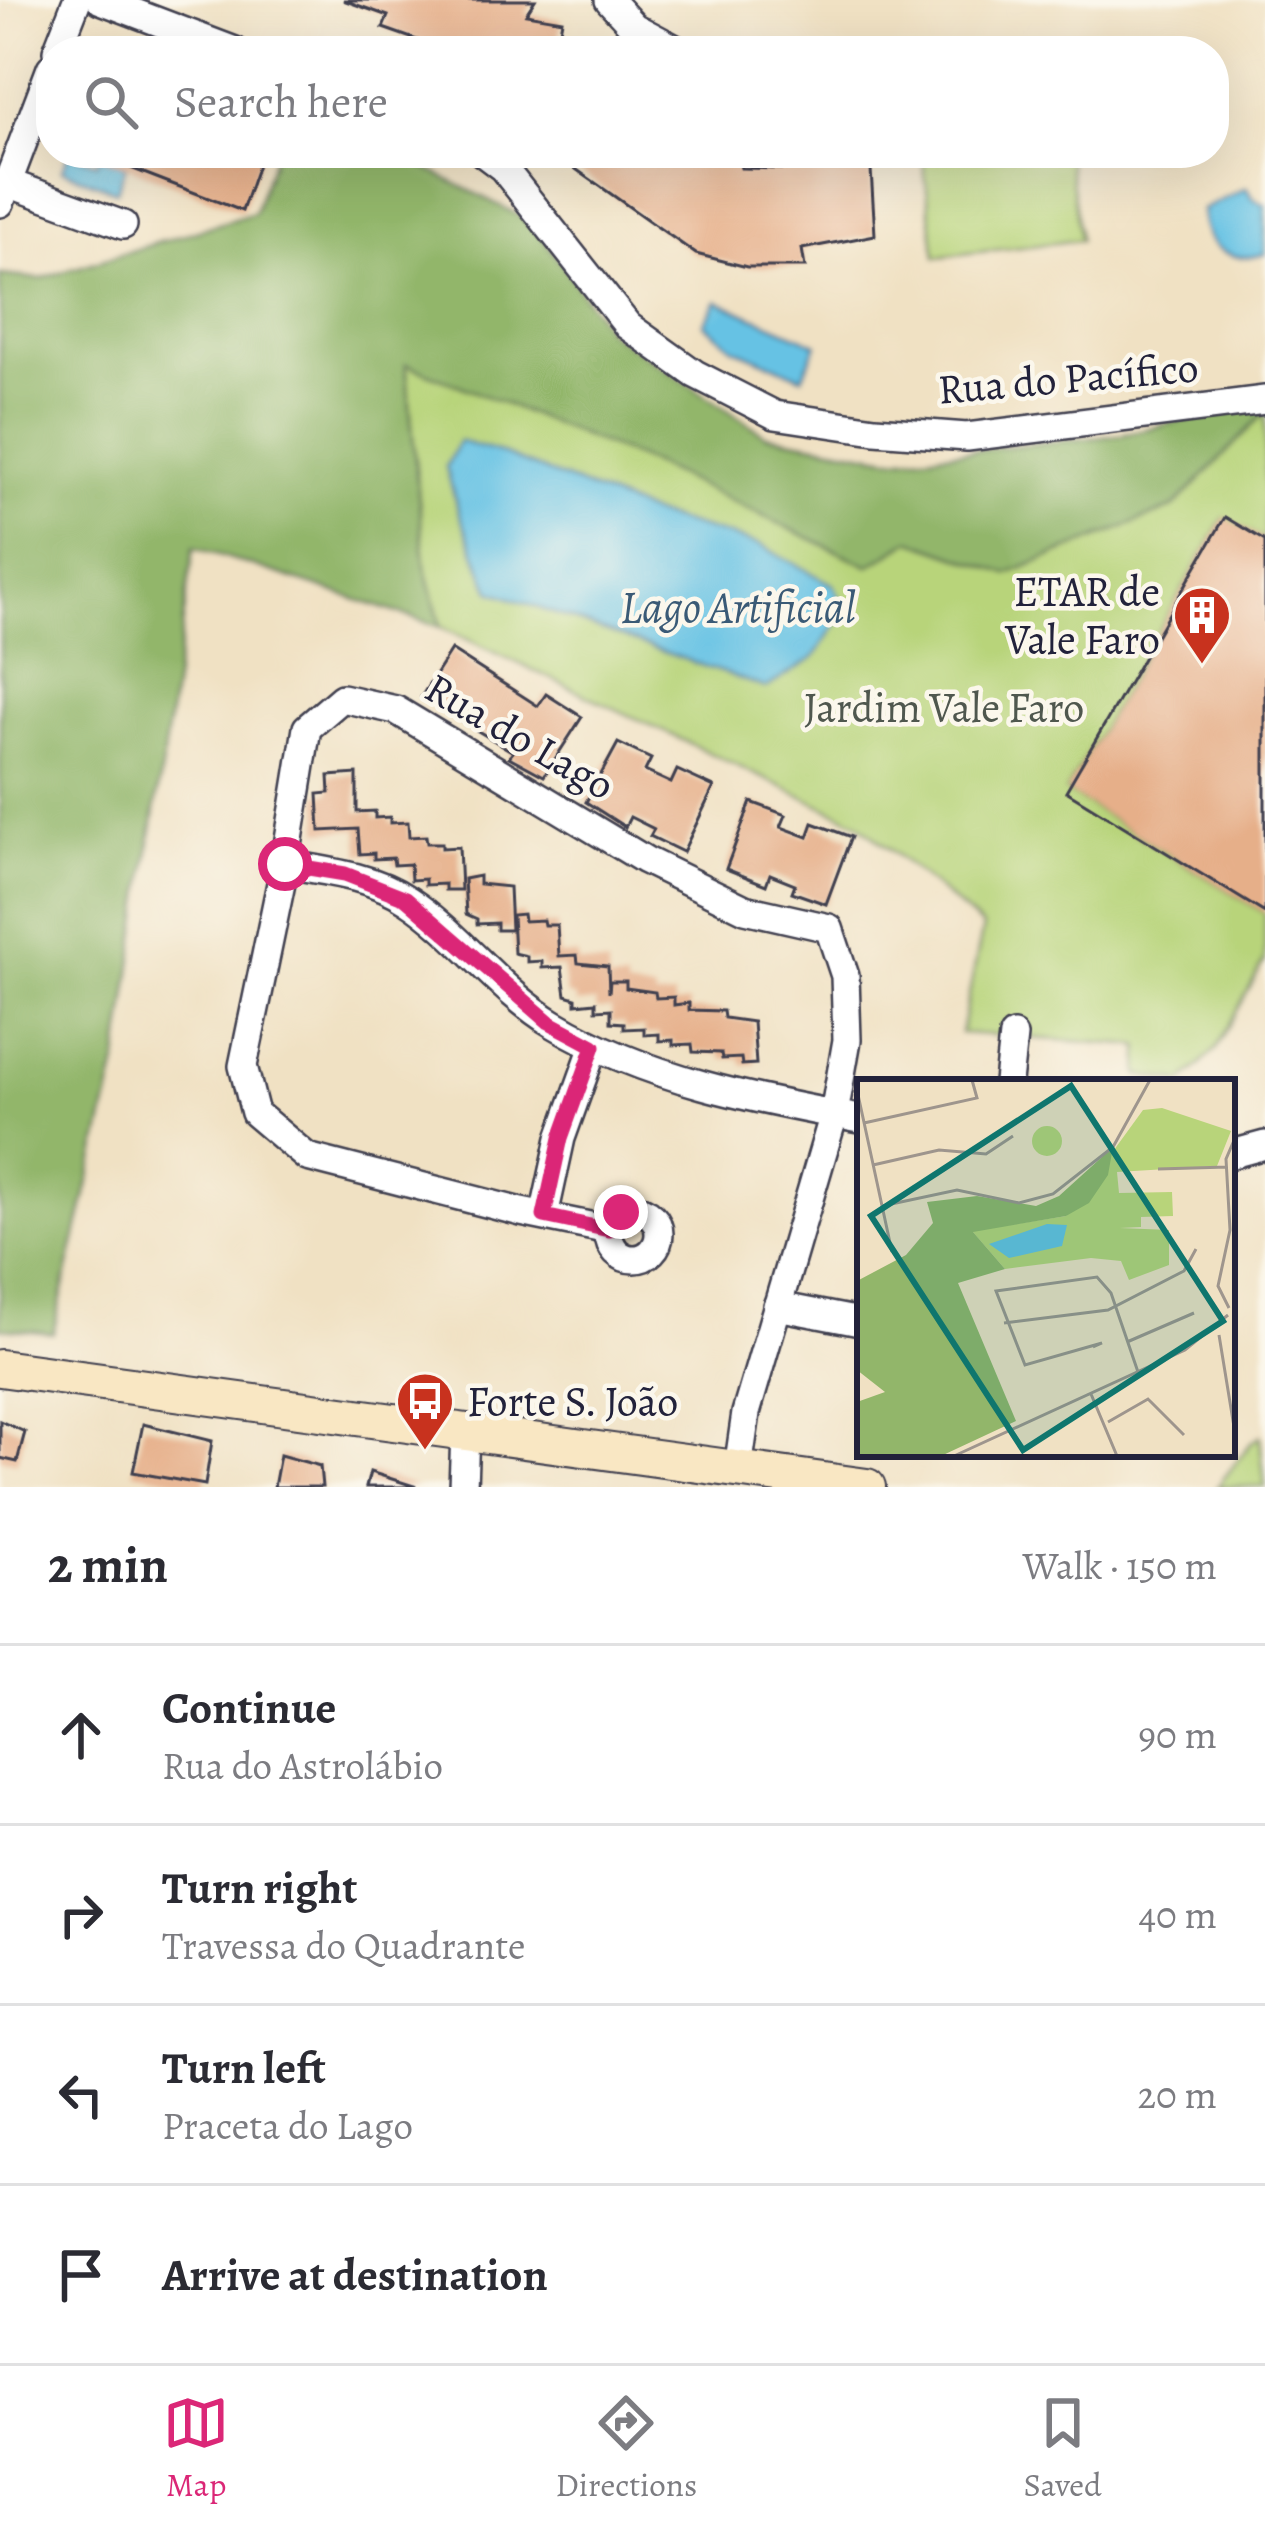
<!DOCTYPE html>
<meta charset="utf-8">
<style>
:root{--surface:#fff;--page:#f7f7f7;--text:#2b2b33;--muted:#7c7c81;--line:#e1e1e2;--accent:#db2777}
body{margin:0;font-family:Alegreya,serif;background:var(--page);color:var(--text)}
.stop{position:absolute;width:36px;height:36px;margin:-27px;border:9px solid #db2777;border-radius:50%;background:#fff}
.stop.end{background:#db2777;border-color:#fff;box-shadow:0 3px 12px #0008}
.list{margin:0;padding:0;list-style:none}
h2{display:flex;justify-content:space-between;align-items:center;height:156px;margin:0;padding:0 48px;font-size:51px}
h2 small{font-size:39px;font-weight:400;color:var(--muted)}
.list li{display:grid;grid-template-columns:78px 1fr auto;gap:36px;align-items:center;box-sizing:border-box;height:180px;padding:0 48px;border-top:3px solid var(--line)}
.list b{display:block;font-size:45px;white-space:nowrap}
.list p{margin:0;font-size:39px;white-space:nowrap;color:var(--muted)}
.list em{font-size:39px;font-style:normal;color:var(--muted)}
.icon{flex:none;width:66px;height:66px;fill:none;stroke:currentColor;stroke-width:2;stroke-linecap:round;stroke-linejoin:round}
.map{position:relative;flex:none;width:1265px;height:1487px;overflow:hidden}
.search{position:absolute;background:var(--surface);box-shadow:0 12px 48px #0002;left:36px;right:36px;top:36px;height:132px;display:flex;align-items:center;gap:30px;box-sizing:border-box;padding:0 42px;border-radius:48px;color:var(--muted);font-size:45px}
.sheet{height:876px;background:var(--surface)}
nav{display:flex;justify-content:space-around;align-items:center;box-sizing:border-box;height:168px;border-top:3px solid var(--line);background:var(--surface);font-size:33px;color:var(--muted)}
nav a{display:grid;justify-items:center;gap:6px}
nav .on{color:var(--accent)}
.map>svg:first-child{display:block}
.green{fill:#b8d47a;stroke:#6d7b5a;stroke-width:3}
.forest{fill:#92b66a;stroke:#5a6c52;stroke-width:3}
.water{fill:#66c2e4;stroke:#447290;stroke-width:3}
.building{fill:#e6af89}
.lines{fill:none;stroke-linecap:round;stroke-linejoin:round}
.street-casing{stroke:#413f4f;stroke-width:32}
.secondary-casing{stroke:#413f4f;stroke-width:40}
.street{stroke:#fff;stroke-width:27}
.secondary{stroke:#f9e7c3;stroke-width:36}
.route{stroke:#db2777;stroke-width:15}
.labels{text-anchor:middle;dominant-baseline:central;stroke-width:9;stroke-linejoin:round;paint-order:stroke}
.street-label{font-size:42px;fill:#22223b;stroke:#fbf7ec}
.poi-label{font-size:42px;fill:#22223b;stroke:#fbf7ec;text-anchor:end}
.park-label{font-size:42px;fill:#4f574e;stroke:#fbf7ec}
.water-label{font-size:45px;font-style:italic;fill:#3a5a76;stroke:#fbf7ec}
.inset-road{fill:none;stroke:#9e958d;stroke-width:3}
.view{fill:#0f766e;fill-opacity:0.15;stroke:#0f766e;stroke-width:6}
.inset-edge{fill:none;stroke:#22223b;stroke-width:6}
</style>
<div class="map">
<svg width="1265" height="1487" viewBox="0 0 1265 1487">
<rect width="100%" height="100%" fill="#fbf7ec"/>
<filter id="ink" filterUnits="userSpaceOnUse"><feTurbulence type="fractalNoise" baseFrequency=".00833" numOctaves="2"/><feDisplacementMap in="SourceGraphic" scale="24" xChannelSelector="R" yChannelSelector="G"/><feConvolveMatrix kernelMatrix="1 2 1 2 8 2 1 2 1" color-interpolation-filters="sRGB"/></filter>
<filter id="wash" filterUnits="userSpaceOnUse"><feTurbulence type="fractalNoise" baseFrequency=".004" numOctaves="4" result="noise"/><feDisplacementMap in="SourceGraphic" scale="48" xChannelSelector="R" yChannelSelector="G"/><feGaussianBlur stdDeviation="2.7" result="paint"/><feColorMatrix in="noise" values="0 0 0 0 0 0 0 0 0 0 0 0 0 0 0 0 0 1.4 0 .05"/><feComposite in="paint" operator="in"/></filter>
<g filter="url(#wash)">
<rect width="100%" height="100%" fill="#f0e1c3"/>
<!-- green -->
<g class="green">
<polygon points="922,153 1067,153 1080,240 936,257"/>
<polygon points="406,363 653,464 869,566 911,540 1008,574 1174,507 1265,412 1265,541 1224,518 1066,791 1265,913 1265,960 1216,1049 1183,1082 1139,1075 1140,1046 961,1033 983,927 857,822 441,627 425,566"/>
<polygon points="1260,1437 1265,1487 1217,1487 1252,1442"/>
</g>
<!-- forest -->
<polygon class="forest" points="275,153 395,153 532,222 609,332 766,435 895,458 1121,435 1265,401 1265,412 1174,507 1008,574 911,540 869,566 653,464 406,364 425,566 441,627 194,547 118,1060 53,1333 0,1328 0,275 40,279 254,213"/>
<!-- water -->
<g class="water">
<polygon points="69,153 97,163 100,156 126,166 116,191 62,170"/>
<path d="M1246 188 1254 199 1265 205V254C1231 264 1201 247 1202 210Z"/>
<polygon points="717,301 817,344 802,377 734,348 704,324"/>
<polygon points="459,441 500,453 650,513 760,545 834,585 845,611 814,658 766,688 491,591 459,513 446,467"/>
</g>
<g id="blocks">
<!-- building -->
<g class="building">
<polygon points="343,0 535,0 526,14 562,20 556,51 448,51 383,28 388,16"/>
<polygon points="92,153 262,153 242,211"/>
<polygon points="553,153 737,153 741,168 785,169 789,153 870,153 875,235 802,249 805,267 747,267 696,254"/>
<polygon points="1225,517 1265,541 1265,913 1066,791"/>
<polygon points="451,650 538,706 546,694 582,717 544,776 509,757 513,752 421,697"/>
<polygon points="618,743 651,759 645,771 671,783 677,770 714,787 683,852 650,836 654,829 630,817 625,827 586,802"/>
<polygon points="357,774 357,812 375,811 375,818 390,817 390,823 408,822 409,837 426,836 427,843 442,843 442,848 459,847 461,890 445,890 445,884 425,885 425,879 411,880 410,864 394,865 393,858 374,859 374,853 360,854 358,829 320,831 318,794 330,793 329,776"/>
<polygon points="751,802 786,815 781,827 808,837 813,823 851,837 826,904 792,892 795,884 770,874 766,885 726,869"/>
<polygon points="479,876 479,884 509,887 511,930 497,930 497,923 477,924 477,919 466,914 464,879"/>
<polygon points="523,914 524,921 543,920 544,925 557,925 559,956 577,955 578,963 608,966 609,993 610,981 626,981 626,988 655,992 656,998 674,997 674,1005 689,1003 689,1010 723,1011 724,1018 753,1022 756,1064 742,1065 741,1058 722,1059 721,1053 693,1052 692,1044 673,1045 673,1040 659,1041 659,1034 644,1035 644,1028 624,1029 624,1023 611,1022 611,1009 596,1010 596,1002 576,1004 576,998 566,995 562,967 542,968 542,961 527,962 527,956 514,953 512,915"/>
<polygon points="0,1421 25,1432 17,1462 0,1458"/>
<polygon points="143,1424 212,1441 205,1485 133,1472"/>
<polygon points="280,1455 320,1466 322,1487 274,1487"/>
<polygon points="370,1472 414,1486 413,1487 366,1487"/>
</g>
</g>
</g>
<g filter="url(#ink)">
<use href="#blocks" fill-opacity="0" stroke="#413f4f" stroke-width="3"/>
<g class="lines">
<!-- street casing -->
<g class="street-casing">
<g id="street">
<polyline points="101,0 235,51"/>
<polyline points="609,0 634,27 679,51"/>
<polyline points="57,51 77,0"/>
<polyline points="483,153 503,168 628,326 695,374 775,415 875,430 967,437 1265,400"/>
<polyline points="8,183 123,225"/>
<polyline points="0,203 51,68"/>
<path d="M285 864C326 871 372 876 408 900 460 934 501 993 554 1024 646 1079 757 1100 860 1119"/>
<polyline points="1008,1082 1013,1036"/>
<polyline points="1232,1154 1265,1145"/>
<circle cx="634" cy="1234" r="25"/>
<polyline points="544,1216 561,1138 594,1046"/>
<polyline points="609,1230 521,1212 307,1157 255,1113 243,1066 285,864 307,728 342,698 396,710 645,860 745,909 829,928 845,976 847,1040 834,1114 746,1413 738,1469"/>
<polyline points="777,1306 860,1322"/>
<polyline points="463,1487 465,1432"/>
</g>
</g>
<!-- secondary casing -->
<g class="secondary-casing">
<polyline id="secondary" points="0,1368 867,1487"/>
</g>
<!-- street -->
<use href="#street" class="street"/>
<!-- secondary -->
<use href="#secondary" class="secondary"/>
</g>
</g>
<g class="lines" filter="url(#ink)">
<!-- route -->
<polyline class="route" points="285,864 345,874 406,898 549,1022 594,1046 561,1138 544,1216 609,1230 621,1212"/>
</g>
<!-- icons -->
<defs>
<g id="building-pin" transform="scale(3)"><path d="M0 17L-7.5 6A9.5 9.5 0 1 1 7.5 6Z" fill="#c8321e" stroke="#fbf7ec"/><path d="M-4-6H4V6H1V3H-1V6H-4ZM-2.5-4.3h1.7v1.8h-1.7ZM.8-4.3h1.7v1.8H.8ZM-2.5-1h1.7V.8h-1.7ZM.8-1h1.7V.8H.8Z" fill="#fff"/></g>
<g id="bus-pin" transform="scale(3)"><path d="M0 17L-7.5 6A9.5 9.5 0 1 1 7.5 6Z" fill="#c8321e" stroke="#fbf7ec"/><path d="M-5-6H5V4H4V6H2V4H-2V6H-4V4H-5ZM-3.5-4V0h7V-4ZM-3.5 1.2v1.5H-2V1.2ZM2 1.2v1.5H3.5V1.2Z" fill="#fff"/></g>
</defs>
<g fill-rule="evenodd">
<use href="#building-pin" x="1202" y="615"/>
<use href="#bus-pin" x="425" y="1401"/>
</g>
<g class="labels">
<!-- street labels -->
<g class="street-label">
<text transform="translate(1068 378) rotate(-5)">Rua do Pacífico</text>
<text transform="translate(520 736) rotate(30)">Rua do Lago</text>
</g>
<!-- poi labels -->
<g class="poi-label">
<text x="1160" y="591">ETAR de<tspan x="1160" dy="48">Vale Faro</tspan></text>
<text x="467" y="1401" text-anchor="start">Forte S. João</text>
</g>
<!-- park labels -->
<g class="park-label">
<text x="944" y="707">Jardim Vale Faro</text>
</g>
<!-- water labels -->
<g class="water-label">
<text x="738" y="607">Lago Artificial</text>
</g>
</g>
<!-- overview -->
<g transform="translate(857 1079)">
<rect width="378" height="378" fill="#f0e1c3"/>
<path d="M305 29 374 52 360 87 260 93 262 114 315 113 316 137 284 138V148L263 149 312 151V186L272 201 264 182 234 179 148 190 115 152 209 137 286 31ZM175 62a15 15 0 1 1 30 0a15 15 0 1 1-30 0Z" fill="#b8d47a"/>
<path d="M256 68 251 96 232 124 209 137 116 153 148 190 101 204 159 342 84 377H0V323L28 313 0 291V202L49 176 76 144 70 123 120 117 179 127 202 117Z" fill="#92b66a"/>
<path d="M190 145 210 146 205 167 152 179 132 165Z" fill="#66c2e4"/>
<path class="inset-road" d="M0 11 35 173M7 44 120 19 115 1M16 86 82 71 129 75 156 57M301 90 370 88M25 127 100 111 162 124 196 115 256 68 293 1M372 229 361 207 373 151 369 80 378 59M147 244 251 231 327 192 339 170M362 256 378 354M270 263 337 234M236 268 245 264 168 286 139 212 240 198 254 214 281 293M234 315 260 377M251 343 291 320 327 356M97 377 328 271 371 236"/>
<path class="view" d="M214 7 366 242 166 371 14 137Z"/>
<rect width="378" height="378" class="inset-edge"/>
</g>
</svg>
<div class="stop" style="left:285px;top:864px"></div>
<div class="stop end" style="left:621px;top:1212px"></div>
<div class="search"><svg class="icon" aria-label="search" viewBox="0 0 24 24"><circle cx="10" cy="10" r="6"/><path d="M15 15l6 6"/></svg>Search here</div>
</div>
<section class="sheet">
<h2>2 min<small>Walk · 150 m</small></h2>
<ul class="list">
<li><svg class="icon" aria-label="ahead" viewBox="0 0 24 24"><path d="M12 20V5M6 11l6-6 6 6"/></svg><div><b>Continue</b><p>Rua do Astrolábio</p></div><em>90 m</em></li>
<li><svg class="icon" aria-label="right" viewBox="0 0 24 24"><path d="M7 20v-9h11M14 6l5 5-5 5"/></svg><div><b>Turn right</b><p>Travessa do Quadrante</p></div><em>40 m</em></li>
<li><svg class="icon" aria-label="left" viewBox="0 0 24 24"><path d="M17 20v-9H6M10 6l-5 5 5 5"/></svg><div><b>Turn left</b><p>Praceta do Lago</p></div><em>20 m</em></li>
<li><svg class="icon" aria-label="arrive" viewBox="0 0 24 24"><path d="M6 21V4h12l-3 4 3 4H6"/></svg><div><b>Arrive at destination</b></div></li>
</ul>
</section>
<nav>
<a class="on"><svg class="icon" aria-label="map" viewBox="0 0 24 24"><path d="M3 6l6-2 6 2 6-2v14l-6 2-6-2-6 2zM9 4v14M15 6v14"/></svg>Map</a>
<a><svg class="icon" aria-label="directions" viewBox="0 0 24 24"><path d="M12 3l9 9-9 9-9-9zM9 14v-3h6M13 9l2 2-2 2"/></svg>Directions</a>
<a><svg class="icon" aria-label="saved" viewBox="0 0 24 24"><path d="M7 4h10v16l-5-4-5 4z"/></svg>Saved</a>
</nav>
